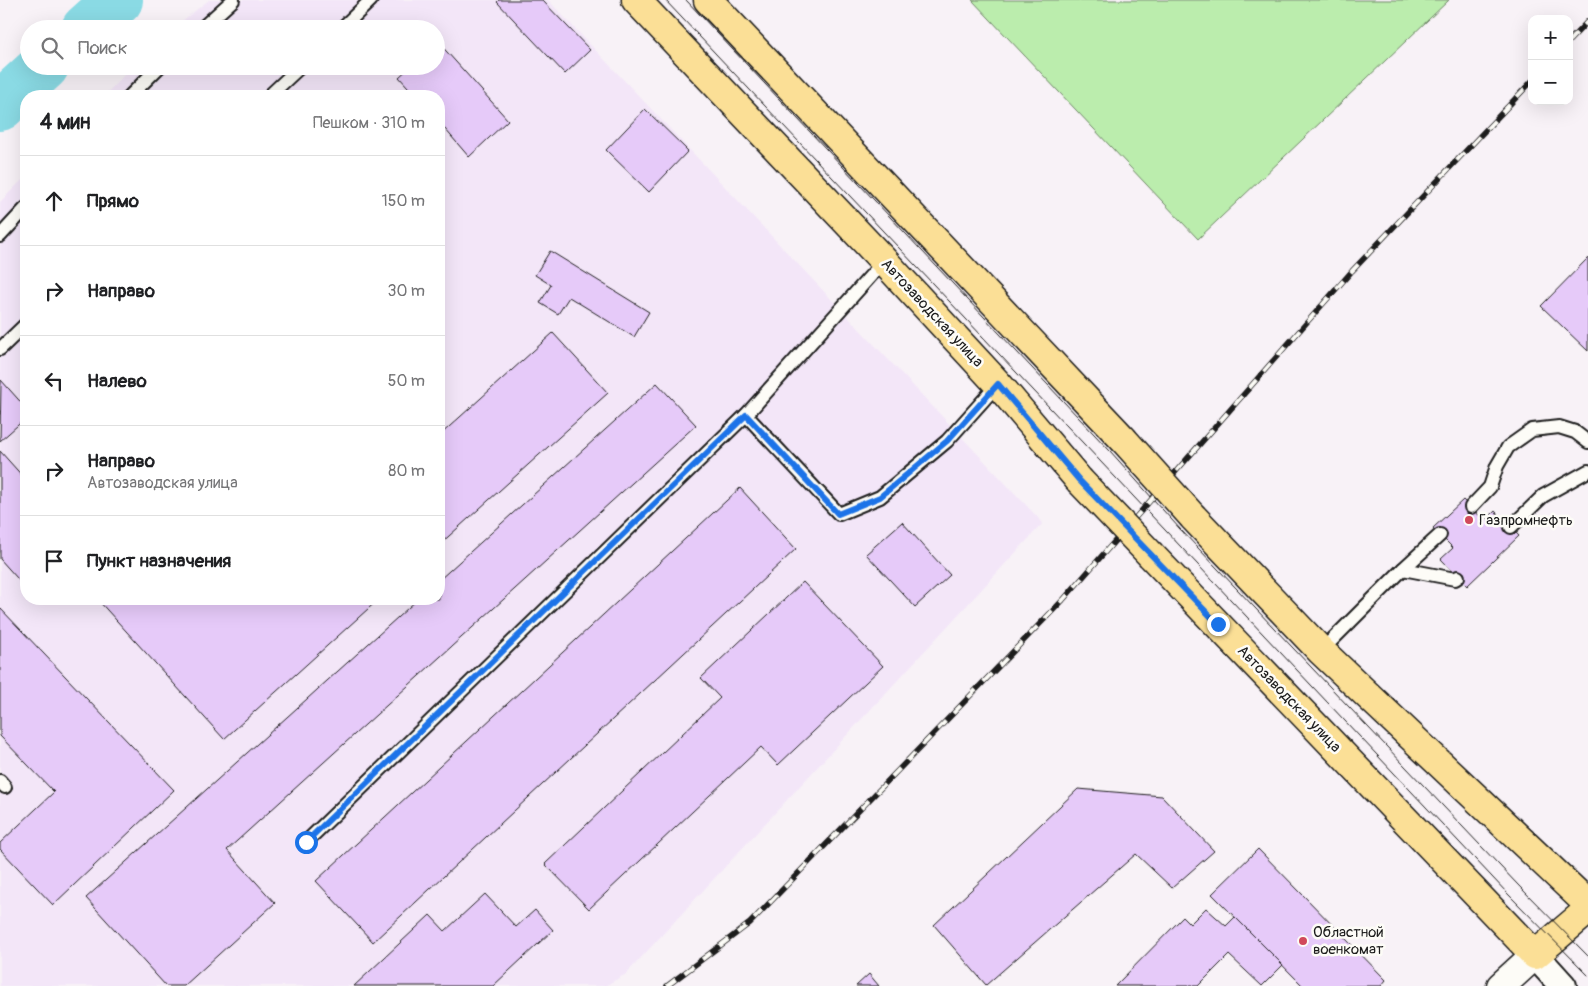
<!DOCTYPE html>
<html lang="ru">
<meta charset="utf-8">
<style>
:root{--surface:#fff;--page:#f2f2f2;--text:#202124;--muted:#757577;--line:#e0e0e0}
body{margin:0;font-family:Pangolin,sans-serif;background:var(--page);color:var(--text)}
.controls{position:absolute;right:15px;top:15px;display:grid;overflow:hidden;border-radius:10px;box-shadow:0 5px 20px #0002}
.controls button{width:45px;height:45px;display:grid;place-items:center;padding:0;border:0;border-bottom:1px solid var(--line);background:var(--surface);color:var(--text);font:25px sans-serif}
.stop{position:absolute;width:15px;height:15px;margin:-11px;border:4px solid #1a73e8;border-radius:50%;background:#fff}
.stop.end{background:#1a73e8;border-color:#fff;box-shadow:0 1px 5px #0008}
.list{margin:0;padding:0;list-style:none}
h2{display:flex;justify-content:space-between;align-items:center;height:65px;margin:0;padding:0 20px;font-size:21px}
h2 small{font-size:16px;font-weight:400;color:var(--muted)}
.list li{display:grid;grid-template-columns:32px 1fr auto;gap:15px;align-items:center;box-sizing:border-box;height:90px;padding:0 20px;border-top:1px solid var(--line)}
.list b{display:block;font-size:19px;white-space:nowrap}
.list p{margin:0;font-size:16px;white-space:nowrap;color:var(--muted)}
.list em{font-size:16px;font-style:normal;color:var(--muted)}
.icon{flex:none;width:28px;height:28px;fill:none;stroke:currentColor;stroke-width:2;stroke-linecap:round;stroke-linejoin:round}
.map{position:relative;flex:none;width:1588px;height:986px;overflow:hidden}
.search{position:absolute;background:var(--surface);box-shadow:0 5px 20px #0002;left:20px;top:20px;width:425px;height:55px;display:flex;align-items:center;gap:12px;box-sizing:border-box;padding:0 18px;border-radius:28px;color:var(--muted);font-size:19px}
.panel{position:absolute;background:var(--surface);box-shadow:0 5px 20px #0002;left:20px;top:90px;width:425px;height:515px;border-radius:20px}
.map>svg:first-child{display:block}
.built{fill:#f3e6f8}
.green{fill:#bbedad;stroke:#6c8464}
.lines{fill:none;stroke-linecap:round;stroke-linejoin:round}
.river{stroke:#8adae4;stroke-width:50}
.building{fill:#e6caf9;stroke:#1c1c1c}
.service-casing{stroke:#1c1c1c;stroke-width:16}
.minor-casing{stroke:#1c1c1c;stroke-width:30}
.secondary-casing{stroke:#1c1c1c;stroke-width:31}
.primary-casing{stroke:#1c1c1c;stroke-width:31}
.service{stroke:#fdfcf7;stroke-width:12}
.minor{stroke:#fdfcf7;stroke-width:26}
.secondary{stroke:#fdfcf7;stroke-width:28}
.primary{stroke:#fbdf96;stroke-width:28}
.tram{stroke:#1c1c1c;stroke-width:1}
.rail-casing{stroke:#1c1c1c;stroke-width:5.5}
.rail{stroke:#fdfcf7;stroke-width:4;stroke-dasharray:11;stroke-linecap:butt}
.primary-bridge-casing{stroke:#1c1c1c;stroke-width:31;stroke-linecap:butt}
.primary-bridge{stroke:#fbdf96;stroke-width:28}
.route{stroke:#1a73e8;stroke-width:6}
.poi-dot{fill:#d1495b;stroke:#fdfcf7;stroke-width:2}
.labels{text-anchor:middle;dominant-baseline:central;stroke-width:5;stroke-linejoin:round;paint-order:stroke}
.street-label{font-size:15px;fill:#1c1c1c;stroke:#fdfcf7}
.poi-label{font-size:15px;fill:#1c1c1c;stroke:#fdfcf7;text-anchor:start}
</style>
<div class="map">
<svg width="1588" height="986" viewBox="0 0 1588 986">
<rect width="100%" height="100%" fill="#f8f2f7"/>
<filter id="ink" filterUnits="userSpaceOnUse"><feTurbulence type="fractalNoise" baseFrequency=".02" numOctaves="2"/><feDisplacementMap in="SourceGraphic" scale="10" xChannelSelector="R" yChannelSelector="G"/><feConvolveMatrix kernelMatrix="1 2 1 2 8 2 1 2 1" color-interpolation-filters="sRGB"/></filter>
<g filter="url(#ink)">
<!-- built -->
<polygon class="built" points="209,0 548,0 1043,523 626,974 605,986 0,986 0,202 26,176 26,599 439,599 439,96 104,96 133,66 436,66 436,29 172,29"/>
<!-- green -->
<polygon class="green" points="972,0 1449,0 1198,239"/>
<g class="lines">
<!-- river -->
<g class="river">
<polyline points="86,29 118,0"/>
<polyline points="0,106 44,66"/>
</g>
</g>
<!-- building -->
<g class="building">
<polygon points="499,0 542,0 590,50 565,74 497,2"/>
<polygon points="438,42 508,120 469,157 439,122 439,96 416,96 399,77 411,66 436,66 436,43"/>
<polygon points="645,109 688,151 649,192 606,150"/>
<polygon points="550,251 649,312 634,337 569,297 558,314 540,303 551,285 535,275"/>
<polygon points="1588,258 1588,351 1541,306"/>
<polygon points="553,333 608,393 439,545 439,436"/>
<polygon points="1,380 26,408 26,418 0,441"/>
<polygon points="657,383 696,425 227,850 275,903 184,986 166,986 86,898 418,599 439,599 439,580"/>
<polygon points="0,451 26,480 26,588 0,559"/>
<polygon points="740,488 796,549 373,942 316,881"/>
<polygon points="1463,500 1485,521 1495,511 1519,536 1467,586 1441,559 1453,548 1433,528"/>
<polygon points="902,522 950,575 915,607 866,554"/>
<polygon points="803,582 883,666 778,765 761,747 589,909 545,864 720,698 701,678"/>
<polygon points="97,599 250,599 254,603 259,599 379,599 224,739"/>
<polygon points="0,608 174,790 53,905 0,849 0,843 54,792 0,736"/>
<polygon points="1078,789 1162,796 1214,851 1172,888 1136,854 986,985 934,925"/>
<polygon points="1258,849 1386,980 1381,986 1303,986 1212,894"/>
<polygon points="485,894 516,927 535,910 553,930 493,986 354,986 430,915 445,931"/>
<polygon points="1206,908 1226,926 1235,917 1283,965 1262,986 1229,955 1198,986 1115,986 1183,917 1190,924"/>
<polygon points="869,974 879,986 856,986"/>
</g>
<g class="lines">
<!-- service casing -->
<g class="service-casing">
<g id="service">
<polyline points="201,29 233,0"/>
<polyline points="341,29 371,0"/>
<polyline points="130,96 160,66"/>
<polyline points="269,96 301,66"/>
<polyline points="0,236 26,208"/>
<polyline points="884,261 746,415 839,514 880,497 947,441 998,384"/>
<polyline points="0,349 26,324"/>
<polyline points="1471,507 1490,487 1497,466 1508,447 1532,430 1559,427 1575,432 1588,442"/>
<polyline points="1511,527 1543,496 1588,471"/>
<polyline points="1403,569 1440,535"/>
<polyline points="1321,651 1403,569 1455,579 1458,577"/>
<polyline points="0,781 5,787"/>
<polyline points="306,842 746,415"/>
</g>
</g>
<!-- minor casing -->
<g class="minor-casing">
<polyline id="minor" points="1535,955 1563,986"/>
</g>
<!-- secondary casing -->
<g class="secondary-casing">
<polyline id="secondary" points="1501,986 1535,955"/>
</g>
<!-- primary casing -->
<g class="primary-casing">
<g id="primary">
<polyline points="636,0 884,261 998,384 1079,480"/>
<polyline points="708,0 1123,439"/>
<polyline points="1193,517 1321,651 1588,904"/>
<polyline points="1151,555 1535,955 1588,910"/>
</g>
</g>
<!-- service -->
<use href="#service" class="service"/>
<!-- minor -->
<use href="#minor" class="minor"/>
<!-- secondary -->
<use href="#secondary" class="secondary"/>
<!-- primary -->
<use href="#primary" class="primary"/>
<!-- tram -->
<g class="tram">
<polyline points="665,0 1100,461 1508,894 1588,975"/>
<polyline points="686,0 1110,451 1180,529 1518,885 1588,956"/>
</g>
<!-- rail casing -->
<g class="rail-casing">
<g id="rail">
<polyline points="1569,41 1588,21"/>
<polyline points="667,986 750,923 1063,600 1352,271 1532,81"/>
</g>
</g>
<!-- rail -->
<use href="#rail" class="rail"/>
<!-- primary-bridge casing -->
<g class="primary-bridge-casing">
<g id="primary-bridge">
<polyline points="1123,439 1193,517"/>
<polyline points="1079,480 1151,555"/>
</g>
</g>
<!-- primary-bridge -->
<use href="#primary-bridge" class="primary-bridge"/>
</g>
</g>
<g class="lines" filter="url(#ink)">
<!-- route -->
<polyline class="route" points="306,842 746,415 838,514 880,497 947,441 998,384 1079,480 1218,624"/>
</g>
<!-- markers -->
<g class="poi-dot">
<circle cx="1469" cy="520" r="5"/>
<circle cx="1303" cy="941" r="5"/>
</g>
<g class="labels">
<!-- street labels -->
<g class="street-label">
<text transform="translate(932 313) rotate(47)">Автозаводская улица</text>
<text transform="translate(1289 699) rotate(46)">Автозаводская улица</text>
</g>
<!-- poi labels -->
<g class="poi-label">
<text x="1479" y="520">Газпромнефть</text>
<text x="1313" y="932">Областной<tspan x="1313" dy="17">военкомат</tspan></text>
</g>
</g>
</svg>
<div class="controls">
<button>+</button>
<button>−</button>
</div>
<div class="stop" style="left:306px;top:842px"></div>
<div class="stop end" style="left:1218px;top:624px"></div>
<div class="search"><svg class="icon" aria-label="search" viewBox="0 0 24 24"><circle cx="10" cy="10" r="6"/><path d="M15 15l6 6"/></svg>Поиск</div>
<section class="panel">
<h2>4 мин<small>Пешком · 310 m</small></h2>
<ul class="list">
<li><svg class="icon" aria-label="ahead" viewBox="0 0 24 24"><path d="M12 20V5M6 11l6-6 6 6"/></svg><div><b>Прямо</b></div><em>150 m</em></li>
<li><svg class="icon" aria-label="right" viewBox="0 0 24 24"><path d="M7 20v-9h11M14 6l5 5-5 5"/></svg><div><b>Направо</b></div><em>30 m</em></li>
<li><svg class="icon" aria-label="left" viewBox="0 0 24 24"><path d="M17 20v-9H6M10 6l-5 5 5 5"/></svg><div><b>Налево</b></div><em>50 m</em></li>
<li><svg class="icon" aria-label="right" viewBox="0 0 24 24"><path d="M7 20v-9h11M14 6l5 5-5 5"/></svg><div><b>Направо</b><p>Автозаводская улица</p></div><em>80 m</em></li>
<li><svg class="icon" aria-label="arrive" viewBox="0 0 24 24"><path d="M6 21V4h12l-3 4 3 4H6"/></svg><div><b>Пункт назначения</b></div></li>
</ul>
</section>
</div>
